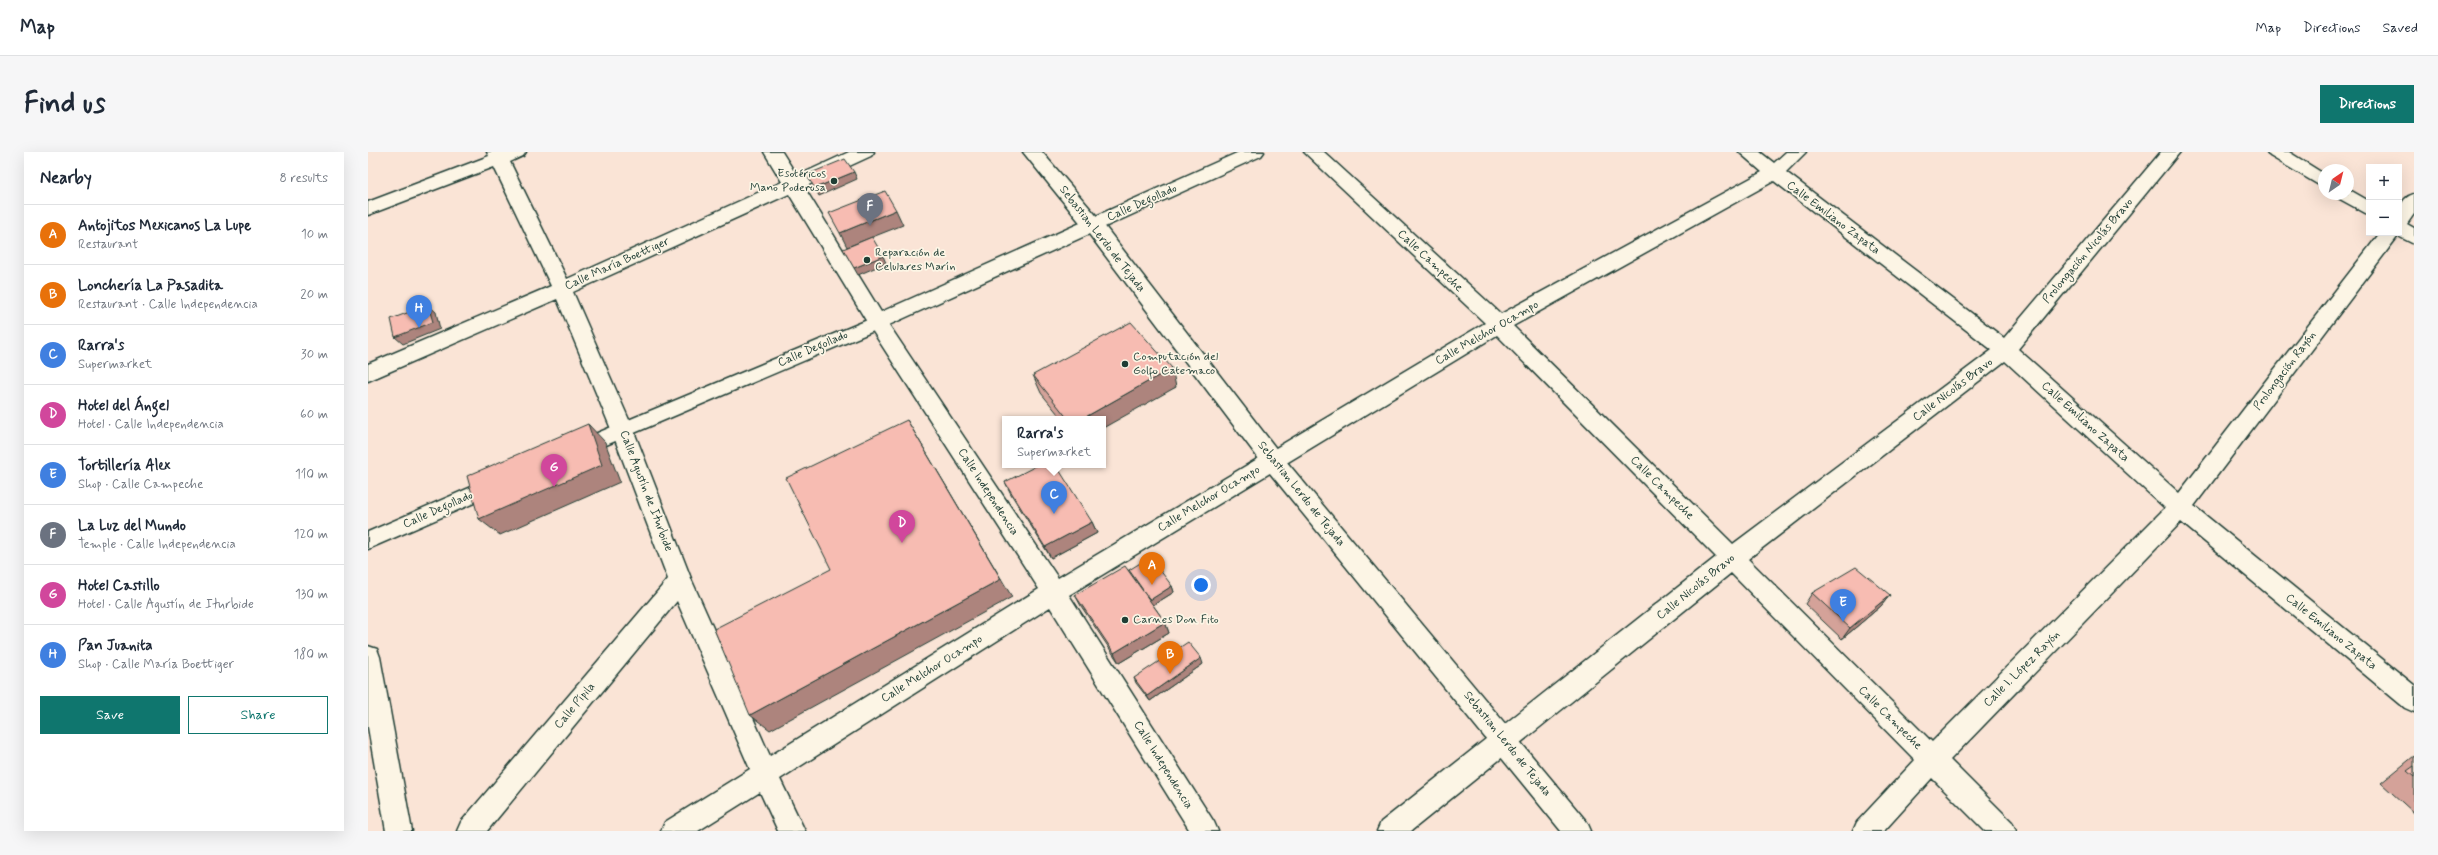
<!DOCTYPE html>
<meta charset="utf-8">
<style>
:root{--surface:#fff;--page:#f6f6f7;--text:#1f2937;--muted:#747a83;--line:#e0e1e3;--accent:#0f766e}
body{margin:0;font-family:Mynerve,sans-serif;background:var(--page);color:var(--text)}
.controls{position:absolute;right:12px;top:12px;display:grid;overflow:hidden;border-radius:0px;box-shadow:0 4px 16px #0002}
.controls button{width:36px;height:36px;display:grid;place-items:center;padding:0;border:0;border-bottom:1px solid var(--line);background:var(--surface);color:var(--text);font:20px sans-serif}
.compass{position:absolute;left:1950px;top:12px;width:36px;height:36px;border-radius:50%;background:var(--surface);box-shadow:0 4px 16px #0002;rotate:35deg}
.you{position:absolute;left:833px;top:433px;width:14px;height:14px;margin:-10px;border:3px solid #fff;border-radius:50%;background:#1a73e8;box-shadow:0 0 0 6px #1a73e833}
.badge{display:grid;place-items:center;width:26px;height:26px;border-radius:50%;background:var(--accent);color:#fff;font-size:13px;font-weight:700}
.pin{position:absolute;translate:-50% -33px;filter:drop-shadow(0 1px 2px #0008)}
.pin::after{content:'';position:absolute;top:21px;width:14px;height:12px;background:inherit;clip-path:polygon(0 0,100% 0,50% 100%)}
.popup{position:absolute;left:634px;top:264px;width:104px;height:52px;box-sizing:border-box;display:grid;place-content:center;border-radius:0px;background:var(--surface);filter:drop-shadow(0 1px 3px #0005);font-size:13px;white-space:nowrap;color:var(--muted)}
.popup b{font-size:15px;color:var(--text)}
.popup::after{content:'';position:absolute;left:50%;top:100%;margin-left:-8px;border:8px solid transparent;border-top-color:var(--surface)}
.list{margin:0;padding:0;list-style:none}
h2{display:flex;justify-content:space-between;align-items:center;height:52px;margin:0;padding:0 16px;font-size:17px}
h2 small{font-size:13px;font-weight:400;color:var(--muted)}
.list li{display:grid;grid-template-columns:26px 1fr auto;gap:12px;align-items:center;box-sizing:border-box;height:60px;padding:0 16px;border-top:1px solid var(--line)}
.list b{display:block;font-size:15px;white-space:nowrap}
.list p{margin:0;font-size:13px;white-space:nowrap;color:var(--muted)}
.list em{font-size:13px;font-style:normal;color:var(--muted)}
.actions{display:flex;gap:8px;padding:12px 16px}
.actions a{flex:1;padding:9px 0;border:1px solid var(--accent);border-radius:0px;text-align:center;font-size:14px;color:var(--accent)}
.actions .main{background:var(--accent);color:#fff}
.map{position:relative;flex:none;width:2046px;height:679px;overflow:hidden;border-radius:0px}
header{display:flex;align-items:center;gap:24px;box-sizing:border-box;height:56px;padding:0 20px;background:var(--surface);border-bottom:1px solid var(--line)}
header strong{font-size:19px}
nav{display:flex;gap:22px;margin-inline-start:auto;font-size:14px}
.intro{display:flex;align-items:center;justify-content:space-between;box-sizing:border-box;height:96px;padding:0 24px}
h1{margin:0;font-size:28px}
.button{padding:10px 18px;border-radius:0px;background:var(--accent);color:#fff;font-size:14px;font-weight:700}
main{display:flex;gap:24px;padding:0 24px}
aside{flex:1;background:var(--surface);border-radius:0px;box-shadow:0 4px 16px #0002}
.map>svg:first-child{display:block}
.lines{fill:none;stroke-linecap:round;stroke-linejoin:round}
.service-casing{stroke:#1f3d34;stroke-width:3}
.minor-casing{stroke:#1f3d34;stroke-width:3}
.secondary-casing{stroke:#1f3d34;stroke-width:3}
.service{fill:#fcf5e5;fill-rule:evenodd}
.minor{fill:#fcf5e5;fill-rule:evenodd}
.secondary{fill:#fcf5e5;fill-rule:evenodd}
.wall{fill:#d4a299;stroke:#1f3d34}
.shaded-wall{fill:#ad847d;stroke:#1f3d34}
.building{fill:#f7bcb2;stroke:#1f3d34}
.poi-dot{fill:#1f3d34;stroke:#fcf5e5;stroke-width:1.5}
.labels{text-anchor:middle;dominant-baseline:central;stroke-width:3.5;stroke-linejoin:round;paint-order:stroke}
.poi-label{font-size:12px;fill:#1f3d34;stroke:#fcf5e5;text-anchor:start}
.street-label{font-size:12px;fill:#1f3d34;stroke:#fcf5e5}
</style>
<header>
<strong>Map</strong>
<nav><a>Map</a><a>Directions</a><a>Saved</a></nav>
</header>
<div class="intro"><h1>Find us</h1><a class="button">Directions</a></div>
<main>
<aside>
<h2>Nearby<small>8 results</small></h2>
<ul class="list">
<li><span class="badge" style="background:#e8710a">A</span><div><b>Antojitos Mexicanos La Lupe</b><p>Restaurant</p></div><em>10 m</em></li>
<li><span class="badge" style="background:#e8710a">B</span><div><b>Lonchería La Pasadita</b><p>Restaurant · Calle Independencia</p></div><em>20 m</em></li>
<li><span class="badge" style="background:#3f7fe0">C</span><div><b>Rarra's</b><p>Supermarket</p></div><em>30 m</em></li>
<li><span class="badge" style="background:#d1479c">D</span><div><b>Hotel del Ángel</b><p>Hotel · Calle Independencia</p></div><em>60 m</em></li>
<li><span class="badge" style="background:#3f7fe0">E</span><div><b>Tortillería Alex</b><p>Shop · Calle Campeche</p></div><em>110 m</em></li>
<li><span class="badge" style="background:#6b7280">F</span><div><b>La Luz del Mundo</b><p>Temple · Calle Independencia</p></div><em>120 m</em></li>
<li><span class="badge" style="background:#d1479c">G</span><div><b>Hotel Castillo</b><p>Hotel · Calle Agustín de Iturbide</p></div><em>130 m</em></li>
<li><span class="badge" style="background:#3f7fe0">H</span><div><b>Pan Juanita</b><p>Shop · Calle María Boettiger</p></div><em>180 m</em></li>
</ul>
<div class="actions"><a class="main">Save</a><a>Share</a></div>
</aside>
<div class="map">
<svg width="2046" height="679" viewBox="0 0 2046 679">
<rect width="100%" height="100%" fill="#fae4d6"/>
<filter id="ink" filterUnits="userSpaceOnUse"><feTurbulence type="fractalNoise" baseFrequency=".025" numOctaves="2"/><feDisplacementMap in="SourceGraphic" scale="8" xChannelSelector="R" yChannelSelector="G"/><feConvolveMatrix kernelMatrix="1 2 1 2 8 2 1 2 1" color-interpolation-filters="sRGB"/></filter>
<g filter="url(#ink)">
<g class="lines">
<!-- service casing -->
<g class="service-casing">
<g id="service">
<polygon points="509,164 515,165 518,170 515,175 217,302 210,305 203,302 201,297 203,292"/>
<polygon points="129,324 136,326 138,332 136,338 0,397 0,380"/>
</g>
</g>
<!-- minor casing -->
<g class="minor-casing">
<g id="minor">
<path d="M119 0H158L155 4 142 10 199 127 414 30 396 0H414L429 24 481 0H506L503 4 436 35 513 160 871 0H896L893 4 521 173 690 426 1117 171 936 0H956L1133 162 1394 20 1371 0H1392L1406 11 1418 0H1438L1418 20 1636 186 1793 0H1812L1650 197 1811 341 2012 81H2031C2031 66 2028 47 2046 42V62L2039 72 2046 76V92L2030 84 1826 354 2046 533V560L2037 556 1813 370 1582 608 1644 670 1648 679H1617L1564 626 1516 679H1485L1489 670 1547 608 1363 421 1043 679H1009L1013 670 1348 405 1129 183 701 443 846 670 850 679H822L682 455 412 627 437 679H410L392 640 330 679H293L297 670 382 617 309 449 119 679H89L93 670 300 427 243 277 189 147 0 229V212L183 134 126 15 0 63V50L121 4ZM1406 29 1624 198 1365 392 1145 174ZM421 42 502 175 671 437 402 604 324 429 265 277 205 140ZM1637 209 1797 356 1564 590 1380 407Z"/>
<polygon points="1899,0 1921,0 1956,22 1956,36 1902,4"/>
<polygon points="1980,37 2001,49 2001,63 1970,46 1967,42 1980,42"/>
<polygon points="0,494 9,497 12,505 44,679 18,679 0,575"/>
</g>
</g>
<!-- secondary casing -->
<g class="secondary-casing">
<polygon id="secondary" points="655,0 674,0 732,68 913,303 1219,670 1223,679 1193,679 897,315 718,78"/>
</g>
<!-- service -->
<use href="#service" class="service"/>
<!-- minor -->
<use href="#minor" class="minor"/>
<!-- secondary -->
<use href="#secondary" class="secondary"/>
</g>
<!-- wall -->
<g class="wall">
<polygon points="665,223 808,235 735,267 694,267 673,241"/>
<polygon points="637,330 724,370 729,381 683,406 643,342"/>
<polygon points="761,418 804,434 806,440 785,453 797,470 801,481 751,511 713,454 707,443"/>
<polygon points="1444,441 1522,443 1513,454 1474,487 1437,452"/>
<polygon points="835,512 782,549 768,531 766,526"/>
<polygon points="2046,604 2046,661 2013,631"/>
</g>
<!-- shaded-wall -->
<g class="shaded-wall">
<polygon points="486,20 489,27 451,44 447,36"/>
<polygon points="528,58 535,73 479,95 472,81"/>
<polygon points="515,104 518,111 490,123 486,116"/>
<polygon points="60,153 68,160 72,177 35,192 27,185"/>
<polygon points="804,216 808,235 735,276 735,267 714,267"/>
<polygon points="539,268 644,445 402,578 382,563 633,427"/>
<polygon points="220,272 237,290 252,330 132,383 111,367"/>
<polygon points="724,370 729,381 683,406 677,395"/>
<polygon points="804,434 806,440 782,455 780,449"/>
<polygon points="1522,443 1513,454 1474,487 1482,476"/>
<polygon points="797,470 801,481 751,511 746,501"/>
<polygon points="833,506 835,512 782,549 779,544"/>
</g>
<!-- building -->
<g class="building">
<polygon points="477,7 486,20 447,36 438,23"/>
<polygon points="517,39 528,58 472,81 461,61"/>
<polygon points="504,85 515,104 486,116 475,97"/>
<polygon points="60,153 65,170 27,185 23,167"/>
<polygon points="763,170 804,216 714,267 700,267 665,223"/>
<polygon points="539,268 633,427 382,563 346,477 463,417 418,326"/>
<polygon points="220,272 234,313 111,367 99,324"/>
<polygon points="670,313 688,313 724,370 677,395 637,330"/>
<polygon points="782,405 804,434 782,448 761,418"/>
<polygon points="757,414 797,470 746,501 707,443"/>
<polygon points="1488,415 1522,443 1482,476 1444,441"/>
<polygon points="820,490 833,506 779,544 766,526"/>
<polygon points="2046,614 2046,625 2039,619"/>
</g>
</g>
<!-- markers -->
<g class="poi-dot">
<circle cx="466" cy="29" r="4"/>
<circle cx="499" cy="108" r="4"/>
<circle cx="757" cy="212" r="4"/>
<circle cx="757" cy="468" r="4"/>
</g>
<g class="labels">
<!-- poi labels -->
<g class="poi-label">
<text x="458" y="22" text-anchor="end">Esotéricos<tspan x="458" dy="14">Mano Poderosa</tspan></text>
<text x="507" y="101">Reparación de<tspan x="507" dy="14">Celulares Marín</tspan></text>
<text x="765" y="205">Computación del<tspan x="765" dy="14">Golfo Catemaco</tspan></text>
<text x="765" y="468">Carnes Don Fito</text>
</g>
<!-- street labels -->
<g class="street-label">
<text transform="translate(774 51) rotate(-24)">Calle Degollado</text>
<text transform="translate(1465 66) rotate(37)">Calle Emiliano Zapata</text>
<text transform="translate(734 87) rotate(52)">Sebastian Lerdo de Tejada</text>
<text transform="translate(1720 99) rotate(-50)">Prolongación Nicolás Bravo</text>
<text transform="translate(1062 109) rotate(43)">Calle Campeche</text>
<text transform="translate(249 112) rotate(-24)">Calle María Boettiger</text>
<text transform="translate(1119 181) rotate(-30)">Calle Melchor Ocampo</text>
<text transform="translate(445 197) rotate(-23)">Calle Degollado</text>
<text transform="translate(1917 219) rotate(-53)">Prolongación Rayón</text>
<text transform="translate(1585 238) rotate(-37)">Calle Nicolás Bravo</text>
<text transform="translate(1717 270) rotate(42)">Calle Emiliano Zapata</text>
<text transform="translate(1294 336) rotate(45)">Calle Campeche</text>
<text transform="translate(278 339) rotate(69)">Calle Agustín de Iturbide</text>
<text transform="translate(620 340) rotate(57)">Calle Independencia</text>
<text transform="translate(933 342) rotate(51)">Sebastian Lerdo de Tejada</text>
<text transform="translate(841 347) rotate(-31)">Calle Melchor Ocampo</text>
<text transform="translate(70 358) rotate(-24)">Calle Degollado</text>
<text transform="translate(1328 435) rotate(-39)">Calle Nicolás Bravo</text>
<text transform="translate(1963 480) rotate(39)">Calle Emiliano Zapata</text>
<text transform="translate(564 517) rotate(-32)">Calle Melchor Ocampo</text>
<text transform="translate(1654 517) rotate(-45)">Calle I. López Rayón</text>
<text transform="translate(207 554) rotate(-50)">Calle Pípila</text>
<text transform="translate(1522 566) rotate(45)">Calle Campeche</text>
<text transform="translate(1139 592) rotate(51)">Sebastian Lerdo de Tejada</text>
<text transform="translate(795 613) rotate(58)">Calle Independencia</text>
</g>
</g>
</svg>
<div class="controls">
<button>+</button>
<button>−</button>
</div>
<svg class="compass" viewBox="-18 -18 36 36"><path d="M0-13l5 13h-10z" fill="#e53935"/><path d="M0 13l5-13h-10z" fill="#747a83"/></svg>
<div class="you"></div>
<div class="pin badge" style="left:784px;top:433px;background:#e8710a">A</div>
<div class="pin badge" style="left:802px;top:522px;background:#e8710a">B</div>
<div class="pin badge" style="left:686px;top:362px;background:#3f7fe0">C</div>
<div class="popup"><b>Rarra's</b>Supermarket</div>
<div class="pin badge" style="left:534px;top:391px;background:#d1479c">D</div>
<div class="pin badge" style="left:1475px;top:470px;background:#3f7fe0">E</div>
<div class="pin badge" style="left:502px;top:74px;background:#6b7280">F</div>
<div class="pin badge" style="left:186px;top:335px;background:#d1479c">G</div>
<div class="pin badge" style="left:51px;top:176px;background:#3f7fe0">H</div>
</div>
</main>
